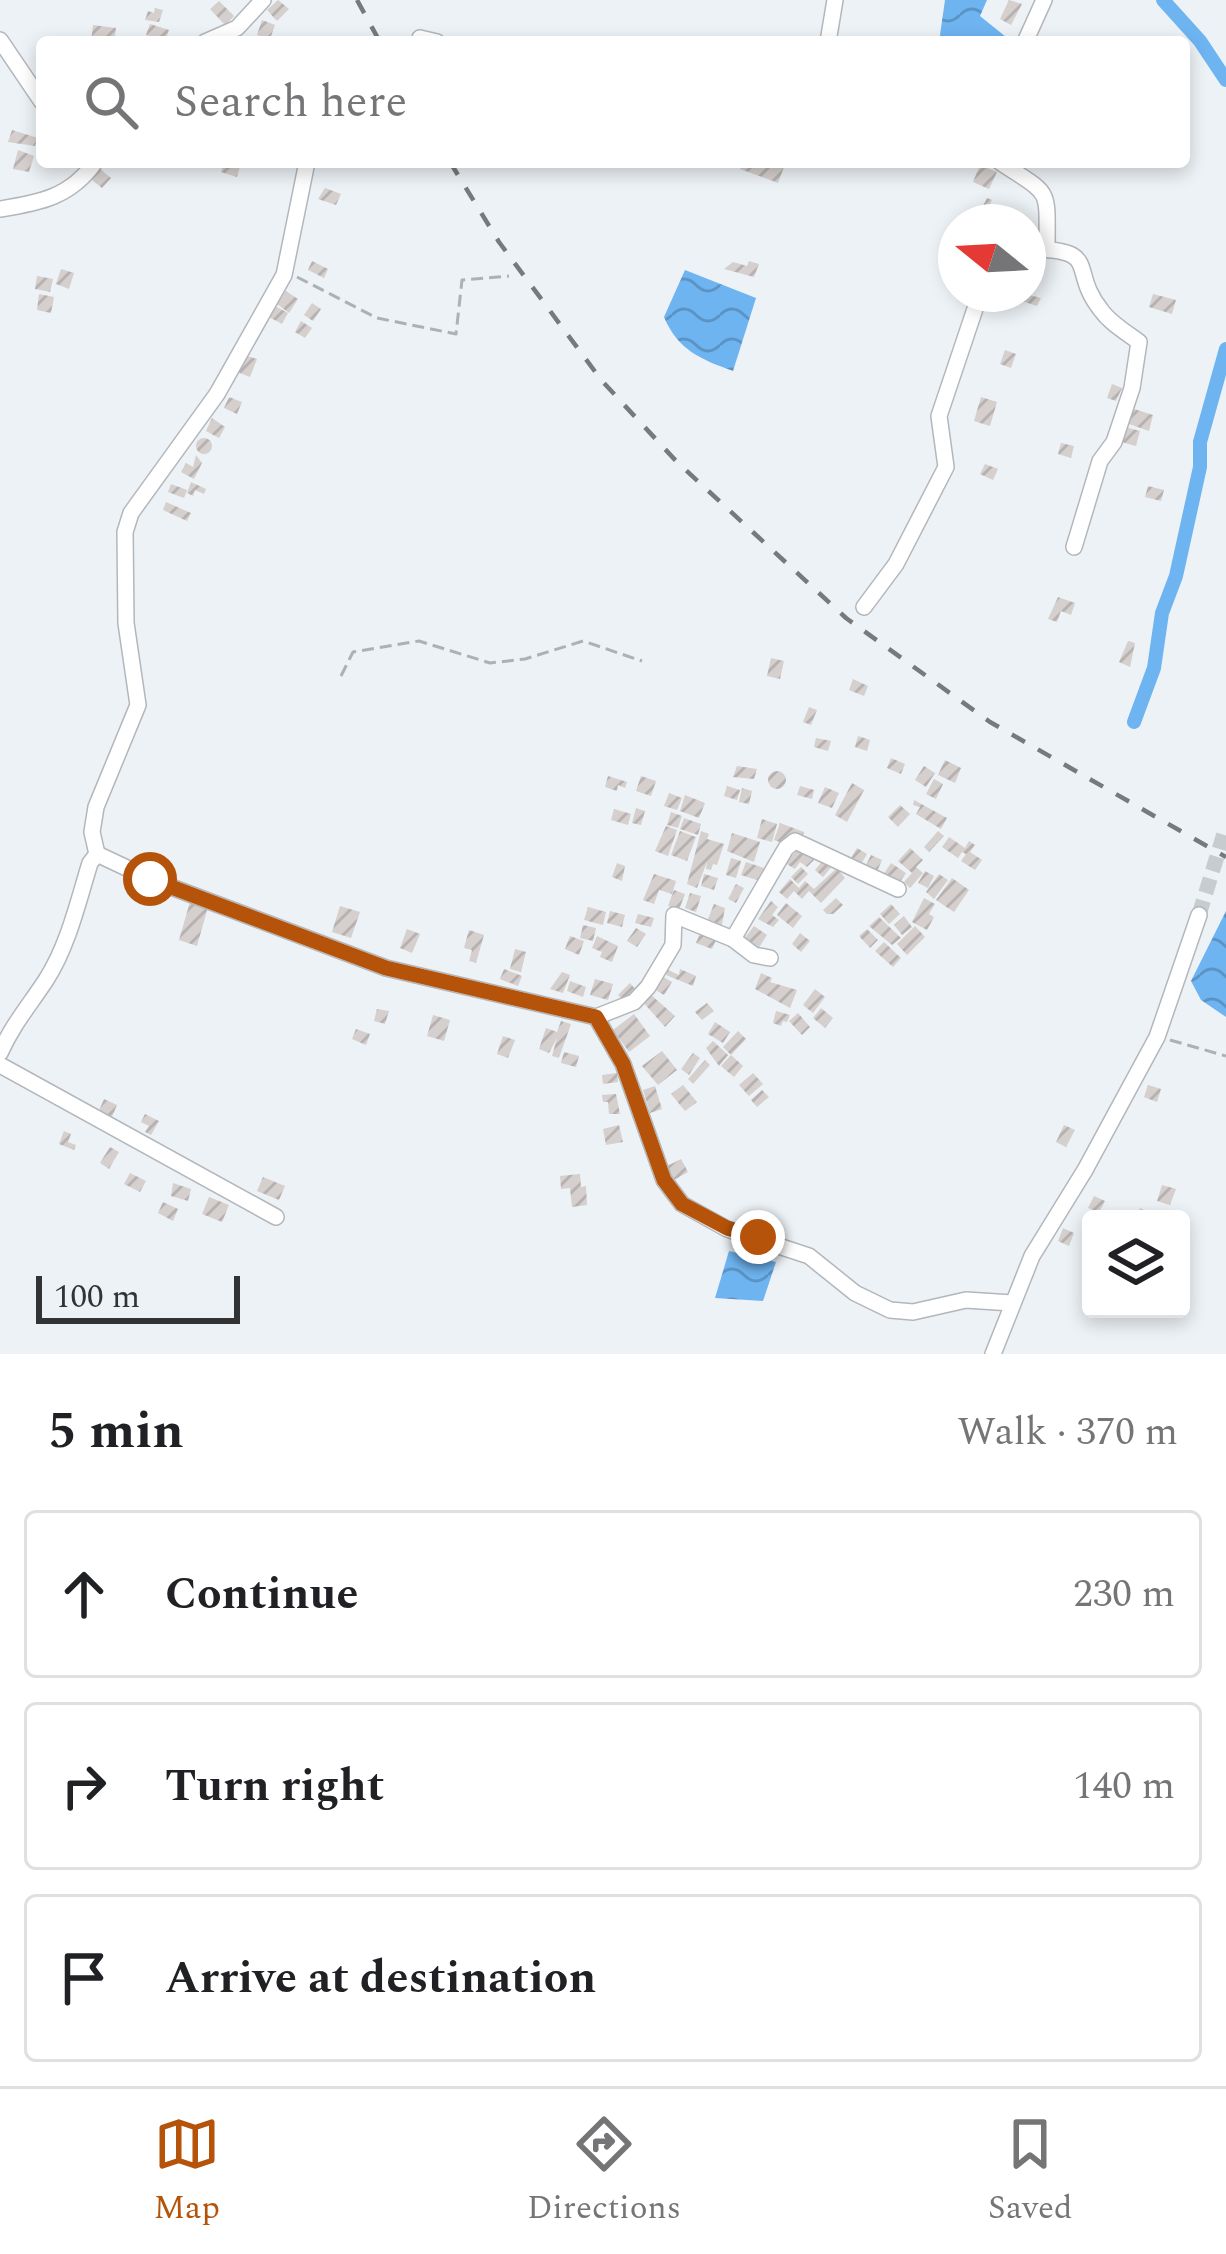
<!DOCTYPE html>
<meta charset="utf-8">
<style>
:root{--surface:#fff;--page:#f6f6f6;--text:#202124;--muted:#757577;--line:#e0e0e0;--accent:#b45309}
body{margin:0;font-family:Spectral,serif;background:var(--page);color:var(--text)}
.controls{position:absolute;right:36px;bottom:36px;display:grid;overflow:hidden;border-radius:12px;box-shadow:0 6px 18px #0003}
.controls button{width:108px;height:108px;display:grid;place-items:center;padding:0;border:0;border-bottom:3px solid var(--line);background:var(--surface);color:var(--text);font:60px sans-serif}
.compass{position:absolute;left:938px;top:204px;width:108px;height:108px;border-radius:50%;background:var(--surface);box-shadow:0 6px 18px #0003;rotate:288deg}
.scale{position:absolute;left:36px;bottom:30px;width:204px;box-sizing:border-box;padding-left:12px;border:6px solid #313334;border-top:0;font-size:33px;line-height:42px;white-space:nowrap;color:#313334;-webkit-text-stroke:9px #edf2f6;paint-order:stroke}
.stop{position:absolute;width:36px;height:36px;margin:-27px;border:9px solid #b45309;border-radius:50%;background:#fff}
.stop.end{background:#b45309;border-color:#fff;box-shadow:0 3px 12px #0008}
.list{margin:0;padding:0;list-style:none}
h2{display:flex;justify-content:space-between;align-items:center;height:156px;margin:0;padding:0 48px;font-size:51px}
h2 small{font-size:39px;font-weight:400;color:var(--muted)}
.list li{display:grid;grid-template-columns:78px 1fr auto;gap:36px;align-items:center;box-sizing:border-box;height:168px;margin:0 24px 24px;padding:0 24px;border:3px solid var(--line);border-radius:12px}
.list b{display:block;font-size:45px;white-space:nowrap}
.list em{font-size:39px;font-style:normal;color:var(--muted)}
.icon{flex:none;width:66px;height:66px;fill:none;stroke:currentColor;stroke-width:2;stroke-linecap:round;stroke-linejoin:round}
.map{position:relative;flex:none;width:1226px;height:1354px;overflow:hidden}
.search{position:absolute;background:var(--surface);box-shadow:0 6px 18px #0003;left:36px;right:36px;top:36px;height:132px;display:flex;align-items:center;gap:30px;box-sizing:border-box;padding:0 42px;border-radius:12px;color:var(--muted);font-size:45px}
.sheet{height:732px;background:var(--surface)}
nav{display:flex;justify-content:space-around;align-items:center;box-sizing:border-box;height:168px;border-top:3px solid var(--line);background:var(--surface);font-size:33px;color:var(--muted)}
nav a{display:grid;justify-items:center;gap:6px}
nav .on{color:var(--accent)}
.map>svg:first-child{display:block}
.water{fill:url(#water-waves)}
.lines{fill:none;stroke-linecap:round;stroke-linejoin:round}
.canal{stroke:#6eb4f1;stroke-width:14}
.building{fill:url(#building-hatch)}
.minor-tunnel{stroke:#c7cccf;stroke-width:15;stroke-dasharray:15 8;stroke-linecap:butt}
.minor-casing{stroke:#b3b7bb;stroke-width:18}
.path{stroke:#adb1b4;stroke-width:3;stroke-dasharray:12 6;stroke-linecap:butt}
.minor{stroke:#fff;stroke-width:15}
.rail{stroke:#777a7c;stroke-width:4.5;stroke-dasharray:15 15;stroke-linecap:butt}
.route{stroke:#b45309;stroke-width:15}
</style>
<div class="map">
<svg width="1226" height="1354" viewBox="0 0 1226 1354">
<defs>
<pattern id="water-waves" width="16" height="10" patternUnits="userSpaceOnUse" patternTransform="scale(3)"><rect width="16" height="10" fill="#6eb4f1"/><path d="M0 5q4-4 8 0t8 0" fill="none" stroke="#5b93c4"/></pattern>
<pattern id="building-hatch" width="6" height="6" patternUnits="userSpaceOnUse" patternTransform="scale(3)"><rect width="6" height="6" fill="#d5cfcd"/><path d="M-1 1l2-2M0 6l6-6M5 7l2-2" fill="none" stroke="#b7b2b1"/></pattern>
</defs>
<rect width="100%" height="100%" fill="#edf2f6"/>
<!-- water -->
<g class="water">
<polygon points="945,0 987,0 980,16 1006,37 1004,42 939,42"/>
<path d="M685 270 756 298 733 371C700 359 678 350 664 317Z"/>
<polygon points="1226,911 1226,1017 1201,1000 1191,981"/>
<polygon points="729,1251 776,1262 763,1301 715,1298"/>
</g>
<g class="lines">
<!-- canal -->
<g class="canal">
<polyline points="1163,0 1200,41 1226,80"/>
<polyline points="1134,722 1154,668 1162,613 1176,576 1200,467 1200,442 1226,349"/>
</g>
</g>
<!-- building -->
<g class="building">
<polygon points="278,0 289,9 277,21 267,10"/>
<polygon points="1009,0 1022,4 1011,25 1000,19"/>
<polygon points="219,1 234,16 225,25 210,9"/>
<polygon points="155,8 163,10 159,22 145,20 148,11 154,13"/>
<polygon points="262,20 275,25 270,39 257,35"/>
<polygon points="150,24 169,30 165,41 146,35"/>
<polygon points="93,25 116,28 114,42 91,42"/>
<polygon points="12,130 38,138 35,146 8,142"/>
<polygon points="18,150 34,156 29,172 13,169"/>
<polygon points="233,162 241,163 237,177 221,172 223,165 231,168"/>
<polygon points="743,162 770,162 784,167 778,183 740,169"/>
<polygon points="980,165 997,172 989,189 973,182"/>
<polygon points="100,169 111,178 102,188 92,180"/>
<polygon points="325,188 341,194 336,205 318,199"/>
<polygon points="987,198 992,200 985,216 996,222 975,222"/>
<polygon points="312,261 328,269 324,278 308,270"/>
<polygon points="749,261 759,264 754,277 724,269 733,262 747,266"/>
<polygon points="61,269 74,273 69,289 56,284"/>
<polygon points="37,276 53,279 50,292 35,289"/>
<polygon points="286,291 298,299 289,313 277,304"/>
<polygon points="39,294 54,297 51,313 37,310"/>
<polygon points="1025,294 1041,298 1037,306 1022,301"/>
<polygon points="1153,294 1176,300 1172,314 1149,307"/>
<polygon points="312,303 321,309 313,321 304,315"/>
<polygon points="275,306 288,313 282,324 269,317"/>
<polygon points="301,321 312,328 305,338 295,332"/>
<polygon points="1005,350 1016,354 1011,368 1000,364"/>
<polygon points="247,356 257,359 250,377 237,372"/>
<polygon points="1112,384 1122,388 1116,401 1107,398"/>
<polygon points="229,397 242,402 237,414 224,408"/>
<polygon points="981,397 997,402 990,426 974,421"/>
<polygon points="1131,408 1153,415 1149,431 1126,423"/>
<polygon points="212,418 225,427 219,438 206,431"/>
<polygon points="1125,427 1140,431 1136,446 1121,442"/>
<circle cx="204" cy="446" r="8"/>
<polygon points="1061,443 1074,446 1071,458 1058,454"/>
<polygon points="196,455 202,463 194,479 181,472 186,463 193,467"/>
<polygon points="985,464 998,469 993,480 980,474"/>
<polygon points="191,482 206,489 204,494 195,490 193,496 187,493"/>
<polygon points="171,484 187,490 184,498 168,492"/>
<polygon points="1148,486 1164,490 1161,501 1145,497"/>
<polygon points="166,502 191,513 187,521 163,510"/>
<polygon points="1058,597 1075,603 1071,615 1061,611 1057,622 1048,619"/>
<polygon points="1128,641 1135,643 1130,667 1119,662"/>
<polygon points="771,658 784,661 780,679 767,676"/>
<polygon points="853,679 868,686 864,696 849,690"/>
<polygon points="809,707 817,710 811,725 803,722"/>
<polygon points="858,736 870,740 867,751 855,747"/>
<polygon points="816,738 831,741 828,751 814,747"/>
<polygon points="891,758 905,764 901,774 887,768"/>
<polygon points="945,760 961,768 955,783 938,775"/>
<polygon points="737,766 757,769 754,779 733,777"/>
<polygon points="924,766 935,773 926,787 915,780"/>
<circle cx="777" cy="780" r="9"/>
<polygon points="608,776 627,782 625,788 618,785 617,791 605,787"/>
<polygon points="641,776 656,781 651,796 636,791"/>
<polygon points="934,779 943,784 936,799 926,794"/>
<polygon points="852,783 864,790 847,822 835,815"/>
<polygon points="727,786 740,790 737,800 724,796"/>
<polygon points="800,786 814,790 812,799 797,795"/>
<polygon points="825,787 839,793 832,808 818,803"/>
<polygon points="742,788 752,791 749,804 739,802"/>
<polygon points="669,793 682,798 677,810 664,806"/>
<polygon points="685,795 705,803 699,818 680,811"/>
<polygon points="914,800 947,818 941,829 916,814 920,807 913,805"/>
<polygon points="900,805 910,814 898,827 888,817"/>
<polygon points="636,808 645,811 641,825 632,823"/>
<polygon points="614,809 631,814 628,825 611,820"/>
<polygon points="671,812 682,816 678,828 667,825"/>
<polygon points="684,818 701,824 698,835 680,829"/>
<polygon points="762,819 777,824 772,842 757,838"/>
<polygon points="780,823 804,832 801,840 787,845 774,840"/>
<polygon points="666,826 677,830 668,856 655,851"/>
<polygon points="680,831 696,837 687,861 671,855"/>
<polygon points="701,831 709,834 707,839 724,844 717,865 713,864 711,870 706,869 707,862 697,888 687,884"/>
<polygon points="938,831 944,836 929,852 924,847"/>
<polygon points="732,833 760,842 754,862 727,851"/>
<polygon points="949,837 965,848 969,841 975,845 970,852 982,860 975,870 961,861 966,854 962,852 958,858 942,847"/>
<polygon points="799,848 815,859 807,867 800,862 795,869 785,863"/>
<polygon points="857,848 867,854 860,866 850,860"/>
<polygon points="910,848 923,860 916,867 923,873 910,888 904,882 912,873 898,861"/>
<polygon points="871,855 882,860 876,874 864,869"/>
<polygon points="731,858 741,861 736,878 726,875"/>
<polygon points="825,858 833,865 823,877 815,870"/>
<polygon points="746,862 764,868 760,881 741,875"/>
<polygon points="617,863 625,866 622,881 612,877"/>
<polygon points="891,863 906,873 898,885 883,875"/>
<polygon points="801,867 808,874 798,884 791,877"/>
<polygon points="837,868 845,878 821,903 809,891 802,899 794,891 787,899 779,892 790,879 799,888 805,881 814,889"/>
<polygon points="925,871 934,876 928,888 918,883"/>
<polygon points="654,874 676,881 672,894 659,890 654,904 643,900"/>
<polygon points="704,874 718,878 714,890 701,886"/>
<polygon points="939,874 948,880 934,899 926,892"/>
<polygon points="952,878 969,890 954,912 936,900"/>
<polygon points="736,884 744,888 736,903 728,899"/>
<polygon points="674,890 685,894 679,910 668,906"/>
<polygon points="690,893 701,896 696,912 685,908"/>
<polygon points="836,898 843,905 833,914 827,914 823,910"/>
<polygon points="924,898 935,904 929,914 934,917 927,930 912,922"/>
<polygon points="771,901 778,907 772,915 779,920 773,927 758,919"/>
<polygon points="190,902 208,907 197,946 179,940"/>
<polygon points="786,903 802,916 793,928 777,915"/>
<polygon points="714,904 725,908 721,930 706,924"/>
<polygon points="891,904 900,914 889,924 880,914"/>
<polygon points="340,906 360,912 351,938 332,932"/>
<polygon points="588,907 606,912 603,925 584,920"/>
<polygon points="610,911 625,915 622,927 607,923"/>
<polygon points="638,914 654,918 651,927 635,923"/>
<polygon points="904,916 912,927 902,935 894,925"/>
<polygon points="879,917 901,938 892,945 869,926"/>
<polygon points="583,925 596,928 593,941 580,938"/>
<polygon points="754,926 767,935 758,949 744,939"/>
<polygon points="915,926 925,937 907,955 897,944"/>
<polygon points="636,928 646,934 637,947 627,941"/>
<polygon points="407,929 420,934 412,953 400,948"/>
<polygon points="867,929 878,940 870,948 859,936"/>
<polygon points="469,930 484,935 476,963 469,961 472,950 464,948"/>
<polygon points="700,933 716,940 712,949 696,943"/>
<polygon points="800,933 810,941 801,952 792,944"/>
<polygon points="570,936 584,941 579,955 565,949"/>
<polygon points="597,936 618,946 612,962 600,957 602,952 592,948"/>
<polygon points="884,942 901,958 893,967 875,951"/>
<polygon points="515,949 526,952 521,972 510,969"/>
<polygon points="504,969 522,976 518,986 500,979"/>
<polygon points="680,969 696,976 693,986 666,975 668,970 679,975"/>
<polygon points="562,972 570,975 563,993 550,989"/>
<polygon points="761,973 772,978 770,982 797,990 790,1008 755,989"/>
<polygon points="662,976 672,982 664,995 654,989"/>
<polygon points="595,979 613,984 608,1000 590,995"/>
<polygon points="570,981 586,987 583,997 567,991"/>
<polygon points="630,983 636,990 625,1002 618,995"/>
<polygon points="815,989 825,997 813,1013 803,1005"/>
<polygon points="650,994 675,1016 665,1027 643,1002"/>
<polygon points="707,1003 714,1011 702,1020 695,1012"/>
<polygon points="821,1008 833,1018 825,1028 813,1018"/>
<polygon points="377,1009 389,1011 385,1024 374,1021"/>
<polygon points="776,1011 790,1015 787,1022 783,1021 781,1026 773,1023"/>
<polygon points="798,1013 810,1027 802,1035 789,1021"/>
<polygon points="634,1014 650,1036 629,1052 613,1030"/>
<polygon points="433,1015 450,1020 444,1041 427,1036"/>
<polygon points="561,1021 571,1024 559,1058 552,1056 557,1038 549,1053 539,1049 546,1028 557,1032"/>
<polygon points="715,1022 730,1032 723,1043 708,1034"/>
<polygon points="356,1029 370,1034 366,1045 352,1039"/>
<polygon points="738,1031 746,1039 731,1055 723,1047"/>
<polygon points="503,1036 515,1040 508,1058 497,1054"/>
<polygon points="713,1041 728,1055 719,1066 706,1048"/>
<polygon points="662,1051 677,1070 658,1085 642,1066"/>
<polygon points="564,1052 579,1056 576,1067 561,1063"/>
<polygon points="693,1053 700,1058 689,1075 681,1069"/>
<polygon points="731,1055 743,1066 734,1077 721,1066"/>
<polygon points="705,1060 710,1065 693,1084 688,1079"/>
<polygon points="617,1073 618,1082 603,1084 602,1075"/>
<polygon points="753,1073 763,1084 749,1096 739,1085"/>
<polygon points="683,1085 697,1102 685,1111 671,1094"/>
<polygon points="1148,1085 1161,1089 1157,1102 1144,1097"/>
<polygon points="655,1086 662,1109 650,1113 643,1090"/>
<polygon points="762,1090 769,1097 757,1107 751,1100"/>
<polygon points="616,1094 620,1114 609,1114 608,1102 603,1102 602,1095"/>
<polygon points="104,1099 117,1105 111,1119 98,1113"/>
<polygon points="145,1114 159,1121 151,1135 145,1132 149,1126 141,1122"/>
<polygon points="619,1125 623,1142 606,1145 603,1129"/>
<polygon points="1064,1125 1075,1130 1066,1147 1056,1142"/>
<polygon points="64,1131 71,1134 68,1142 76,1145 74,1150 59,1144"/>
<polygon points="110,1147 119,1152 109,1169 100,1163"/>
<polygon points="681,1159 688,1172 674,1180 667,1166"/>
<polygon points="130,1173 146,1181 140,1192 124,1184"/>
<polygon points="580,1174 581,1187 586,1186 587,1205 572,1207 570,1188 561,1189 560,1176"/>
<polygon points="263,1177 285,1186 279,1200 257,1191"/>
<polygon points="173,1183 191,1189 188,1201 171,1196"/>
<polygon points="1162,1185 1176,1189 1170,1205 1157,1201"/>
<polygon points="1094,1196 1105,1201 1099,1213 1088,1208"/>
<polygon points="209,1197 229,1205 222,1222 202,1214"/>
<polygon points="163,1202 178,1209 173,1221 158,1213"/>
<polygon points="1140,1208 1155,1215 1153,1219 1135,1219"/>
<polygon points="1063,1228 1074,1233 1069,1246 1058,1241"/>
</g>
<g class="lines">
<!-- minor-tunnel -->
<polyline class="minor-tunnel" points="1199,915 1226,827"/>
<!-- minor casing -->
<g class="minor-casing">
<g id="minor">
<polyline points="420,38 437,42"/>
<polyline points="0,40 42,102"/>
<polyline points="205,42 237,28 263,0"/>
<polyline points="828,42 835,0"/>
<polyline points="1025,42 1044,0"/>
<path d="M1000 162C1052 197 1047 185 1047 249"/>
<path d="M0 209C39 203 71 197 95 162"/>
<path d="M1028 249C1103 249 1068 269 1101 310 1110 323 1126 332 1139 342L1132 388 1114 442 1100 461 1074 547"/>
<polyline points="864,607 896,564 946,467 939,416 980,294"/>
<polyline points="97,854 150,879 386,968 596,1017 634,1002 648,987 673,945 674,915 733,939 754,955 770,958"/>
<polyline points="733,939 786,848 795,841 898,889"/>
<polyline points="596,1017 623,1064 664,1180 682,1204 727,1229 809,1256 855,1293 890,1310 913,1312 966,1300 1012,1303"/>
<path d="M0 1053C13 1024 29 1006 46 980 68 946 78 902 90 863L97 854 92 832 96 807 138 705 126 623 125 532 131 513 217 394 284 275 307 162"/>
<polyline points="0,1065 276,1217"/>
<polyline points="993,1354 1032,1256 1085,1170 1157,1037 1199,915"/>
</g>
</g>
<!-- path -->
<g class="path">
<polyline points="297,277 377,318 456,334 462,280 509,276"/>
<polyline points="341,676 353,652 419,641 490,663 525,659 583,641 642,661"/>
<polyline points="1170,1040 1226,1056"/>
</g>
<!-- minor -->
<use href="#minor" class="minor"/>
<!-- rail -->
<g class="rail">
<polyline points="357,0 380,42"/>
<polyline points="450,162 499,242 602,381 677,462 846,618 990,722 1226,857"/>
</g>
</g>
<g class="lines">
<!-- route -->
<polyline class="route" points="150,879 386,968 596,1017 623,1064 664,1180 682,1204 727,1228 758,1237"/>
</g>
</svg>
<div class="controls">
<button><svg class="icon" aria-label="layers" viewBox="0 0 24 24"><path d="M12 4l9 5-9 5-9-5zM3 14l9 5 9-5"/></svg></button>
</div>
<svg class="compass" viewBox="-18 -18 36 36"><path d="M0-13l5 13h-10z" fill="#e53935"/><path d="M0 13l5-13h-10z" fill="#757577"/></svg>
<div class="scale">100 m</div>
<div class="stop" style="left:150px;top:879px"></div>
<div class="stop end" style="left:758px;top:1237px"></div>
<div class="search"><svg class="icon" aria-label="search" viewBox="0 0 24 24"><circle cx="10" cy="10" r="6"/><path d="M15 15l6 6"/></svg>Search here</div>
</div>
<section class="sheet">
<h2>5 min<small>Walk · 370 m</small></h2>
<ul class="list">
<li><svg class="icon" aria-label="ahead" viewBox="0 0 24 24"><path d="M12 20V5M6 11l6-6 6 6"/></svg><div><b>Continue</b></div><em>230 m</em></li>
<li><svg class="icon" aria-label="right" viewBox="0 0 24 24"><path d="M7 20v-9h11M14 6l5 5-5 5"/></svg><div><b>Turn right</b></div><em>140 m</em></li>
<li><svg class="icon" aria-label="arrive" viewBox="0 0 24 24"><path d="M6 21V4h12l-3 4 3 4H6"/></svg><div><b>Arrive at destination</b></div></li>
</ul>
</section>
<nav>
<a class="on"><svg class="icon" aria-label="map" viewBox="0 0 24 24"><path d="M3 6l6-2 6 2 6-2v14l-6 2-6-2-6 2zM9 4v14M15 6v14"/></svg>Map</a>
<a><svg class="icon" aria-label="directions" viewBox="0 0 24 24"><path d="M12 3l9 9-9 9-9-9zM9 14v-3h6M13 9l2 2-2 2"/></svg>Directions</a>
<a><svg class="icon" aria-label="saved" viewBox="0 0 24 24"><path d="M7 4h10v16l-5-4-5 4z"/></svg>Saved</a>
</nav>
